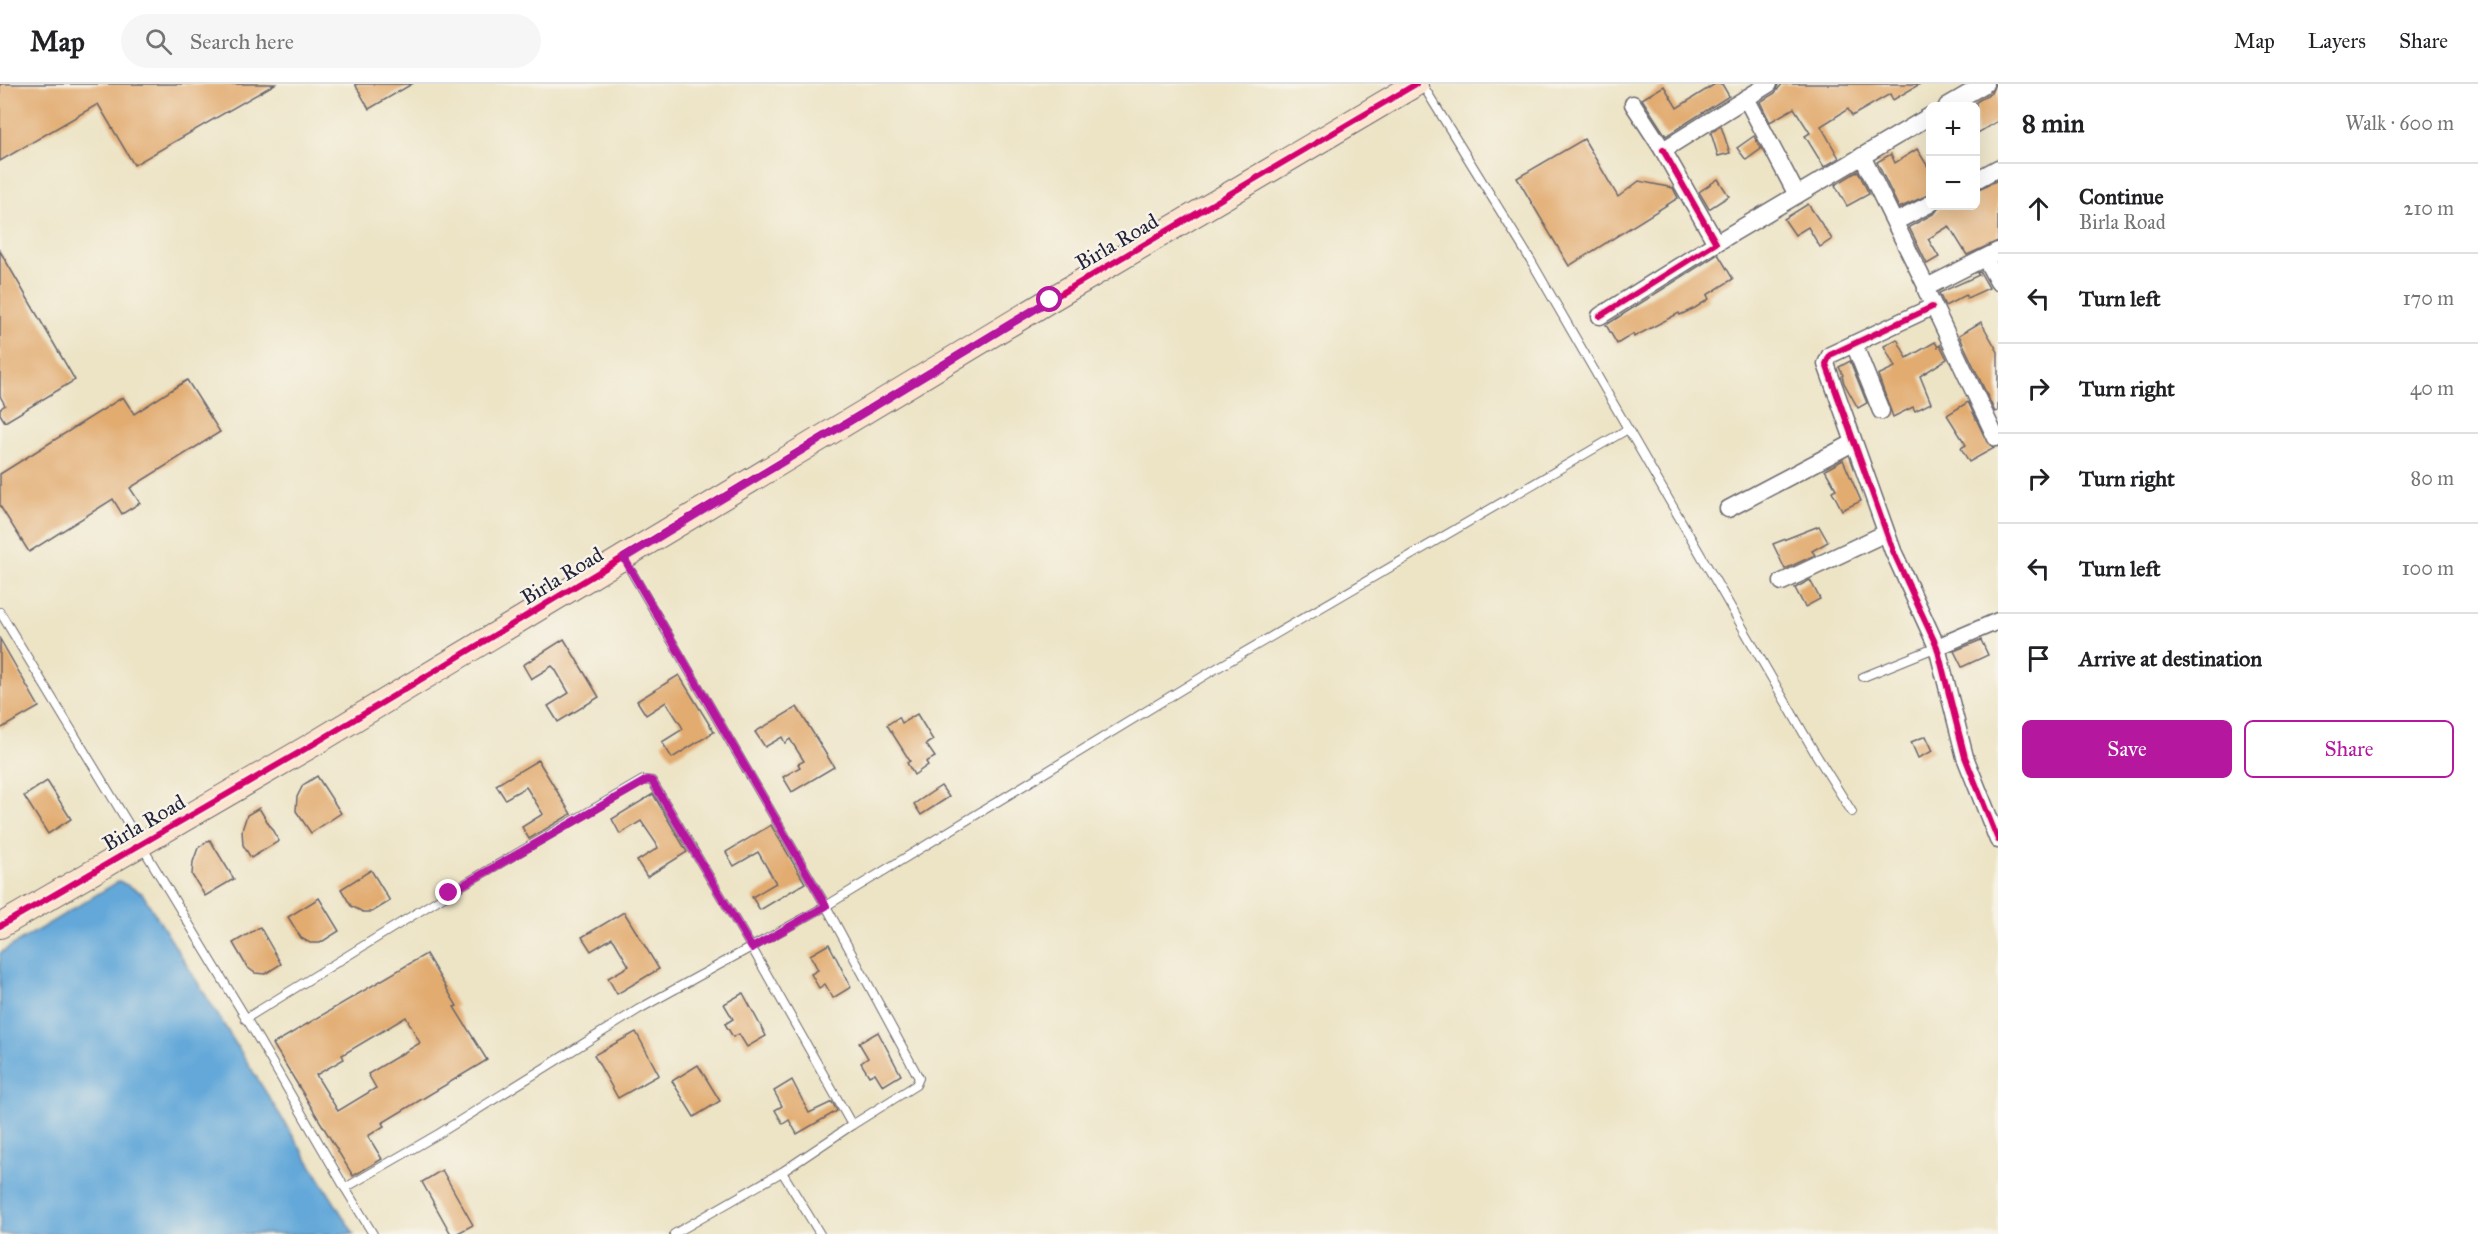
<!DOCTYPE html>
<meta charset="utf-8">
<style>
:root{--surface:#fff;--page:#f6f6f6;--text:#202124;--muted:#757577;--line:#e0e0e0;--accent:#b5179e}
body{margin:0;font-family:"IM FELL Great Primer",serif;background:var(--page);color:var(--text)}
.controls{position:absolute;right:18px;top:18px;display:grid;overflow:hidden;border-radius:9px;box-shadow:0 6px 24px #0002}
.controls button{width:54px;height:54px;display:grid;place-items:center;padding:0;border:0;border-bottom:2px solid var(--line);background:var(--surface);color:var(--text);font:30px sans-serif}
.stop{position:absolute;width:18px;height:18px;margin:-14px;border:4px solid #b5179e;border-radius:50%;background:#fff}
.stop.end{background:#b5179e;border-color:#fff;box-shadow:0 2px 6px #0008}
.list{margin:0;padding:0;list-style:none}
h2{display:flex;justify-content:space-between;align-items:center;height:78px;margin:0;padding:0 24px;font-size:26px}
h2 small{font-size:20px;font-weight:400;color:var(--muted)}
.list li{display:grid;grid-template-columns:39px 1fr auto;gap:18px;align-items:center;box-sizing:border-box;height:90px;padding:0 24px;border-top:2px solid var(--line)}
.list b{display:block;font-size:22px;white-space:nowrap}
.list p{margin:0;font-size:20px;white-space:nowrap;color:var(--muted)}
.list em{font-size:20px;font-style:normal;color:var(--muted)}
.actions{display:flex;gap:12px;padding:18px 24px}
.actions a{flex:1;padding:14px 0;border:2px solid var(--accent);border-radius:9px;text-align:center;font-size:21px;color:var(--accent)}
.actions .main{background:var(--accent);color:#fff}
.icon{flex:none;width:33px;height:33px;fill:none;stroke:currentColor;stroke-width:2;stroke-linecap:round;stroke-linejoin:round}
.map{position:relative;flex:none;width:1998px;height:1150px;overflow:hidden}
header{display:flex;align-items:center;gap:36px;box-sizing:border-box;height:84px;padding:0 30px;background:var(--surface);border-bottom:2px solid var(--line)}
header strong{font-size:28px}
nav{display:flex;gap:33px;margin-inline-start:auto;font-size:21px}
.search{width:420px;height:54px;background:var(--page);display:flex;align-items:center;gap:15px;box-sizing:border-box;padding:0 21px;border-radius:33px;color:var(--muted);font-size:22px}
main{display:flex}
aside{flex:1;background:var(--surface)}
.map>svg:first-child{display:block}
.water{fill:#64a8d9;stroke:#43658a;stroke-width:1.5}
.building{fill:#e2ab6f;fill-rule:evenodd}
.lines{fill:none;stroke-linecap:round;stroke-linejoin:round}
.lane-casing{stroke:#69666c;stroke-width:10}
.street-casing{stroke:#69666c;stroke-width:19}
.secondary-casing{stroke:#69666c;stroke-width:26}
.lane{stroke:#fff;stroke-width:8}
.street{stroke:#fff;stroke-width:16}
.secondary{stroke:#fbe5cf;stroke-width:24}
.cycleway-casing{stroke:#f7f3e8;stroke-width:10}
.cycleway{stroke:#d6006c;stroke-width:6}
.route{stroke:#b5179e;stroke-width:8}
.labels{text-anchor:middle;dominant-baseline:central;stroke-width:5;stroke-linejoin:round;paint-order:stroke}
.street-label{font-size:21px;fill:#22223b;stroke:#f7f3e8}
</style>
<header>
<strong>Map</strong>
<div class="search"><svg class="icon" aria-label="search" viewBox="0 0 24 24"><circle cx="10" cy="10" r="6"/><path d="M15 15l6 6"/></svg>Search here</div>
<nav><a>Map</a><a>Layers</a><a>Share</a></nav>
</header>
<main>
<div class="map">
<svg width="1998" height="1150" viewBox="0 0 1998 1150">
<rect width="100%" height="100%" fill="#f7f3e8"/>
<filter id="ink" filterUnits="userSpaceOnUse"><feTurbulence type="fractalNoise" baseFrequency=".0167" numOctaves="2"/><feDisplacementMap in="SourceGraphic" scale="12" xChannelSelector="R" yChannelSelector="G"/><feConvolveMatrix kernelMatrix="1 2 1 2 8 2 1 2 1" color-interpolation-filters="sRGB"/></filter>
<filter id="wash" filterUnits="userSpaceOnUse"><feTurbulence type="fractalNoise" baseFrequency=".008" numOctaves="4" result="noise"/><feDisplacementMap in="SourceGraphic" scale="24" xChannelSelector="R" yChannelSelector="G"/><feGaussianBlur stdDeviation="1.35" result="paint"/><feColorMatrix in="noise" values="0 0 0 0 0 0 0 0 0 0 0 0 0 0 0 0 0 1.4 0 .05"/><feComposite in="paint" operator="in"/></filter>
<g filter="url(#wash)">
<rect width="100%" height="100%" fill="#ede4c6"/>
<!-- water -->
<polygon class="water" points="119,797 142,809 354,1150 0,1150 0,869"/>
<g id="blocks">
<!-- building -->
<g class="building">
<polygon points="0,0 275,0 134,81 98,20 0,77"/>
<polygon points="355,0 412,0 369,25"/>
<polygon points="1715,0 1722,0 1729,12 1666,52 1642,15 1664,2 1677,24"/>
<polygon points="1782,0 1920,0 1893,16 1890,10 1852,32 1848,25 1821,42 1839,74 1824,83 1805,52 1810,49 1794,24 1770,38 1760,18 1775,9"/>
<polygon points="1995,0 1998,0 1998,37 1976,50 1976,18 1991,9"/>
<polygon points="1721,42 1730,69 1718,72 1711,49"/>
<polygon points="1754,52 1761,65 1746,76 1737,64"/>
<polygon points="1584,55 1618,113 1639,97 1673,104 1678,114 1569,182 1517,94"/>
<polygon points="1917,65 1930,86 1930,110 1899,124 1877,78 1891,70 1895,79"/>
<polygon points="1858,87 1869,110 1847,122 1835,101"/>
<polygon points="1718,95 1729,112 1709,125 1699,108"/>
<polygon points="1998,96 1998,157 1967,171 1949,142 1928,155 1939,173 1927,180 1909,143 1935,129 1940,122 1976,122 1976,106"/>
<polygon points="1808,120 1832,155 1820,163 1808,143 1795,151 1784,135"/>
<polygon points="0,167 75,296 5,338 0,330 0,325 5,321 0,312"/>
<polygon points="1718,170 1733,195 1707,211 1709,215 1695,224 1680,231 1679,229 1634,253 1633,250 1617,260 1606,241"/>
<polygon points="1980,188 1989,204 1967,214 1966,211 1945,222 1939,209 1979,191 1977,189"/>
<polygon points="1981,238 1998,268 1998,327 1995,328 1959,251"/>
<polygon points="1897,255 1907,274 1935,258 1938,263 1940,261 1947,275 1920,292 1931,319 1915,327 1913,323 1893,333 1878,291 1895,283 1884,262"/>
<polygon points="1850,277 1867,319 1858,324 1844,299 1842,292 1843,291 1839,283"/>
<polygon points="187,296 220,348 130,404 140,419 122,430 113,415 29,468 0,422 0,390 123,313 134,330"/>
<polygon points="1968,318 1987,358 1994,364 1969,378 1961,364 1966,361 1947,331"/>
<polygon points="1843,376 1861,417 1842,426 1832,407 1836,405 1825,386"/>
<polygon points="1819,442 1828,458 1812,467 1815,471 1785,485 1773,460"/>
<polygon points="1810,496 1820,515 1805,523 1795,504"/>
<polygon points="0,555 39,623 0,645"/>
<polygon points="564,555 599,613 558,638 548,622 569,609 555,585 552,582 531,595 523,581"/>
<polygon points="1981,556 1988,571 1962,583 1954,567"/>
<polygon points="679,591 714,648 672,674 662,658 683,645 681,641 666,618 646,631 637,617"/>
<polygon points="797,623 834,683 792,708 783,693 800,683 798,680 804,677 790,655 785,659 782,653 765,663 755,648"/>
<polygon points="917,630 933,656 926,660 935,673 926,678 928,681 914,691 907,679 910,677 887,641 899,633 902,639"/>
<polygon points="1926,652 1933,667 1918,674 1911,658"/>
<polygon points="538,676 571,730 529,755 522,743 543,730 528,706 526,703 505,715 496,701"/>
<polygon points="317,692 341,729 311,749 296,727 297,713 303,701"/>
<polygon points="47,697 71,735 48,750 24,712"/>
<polygon points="941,702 949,713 921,731 914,720"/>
<polygon points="653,710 687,768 647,793 637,777 658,764 656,759 641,737 620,750 612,735"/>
<polygon points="259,724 279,757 251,774 243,761 242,746 247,731"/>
<polygon points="771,741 805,799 760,826 752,813 776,799 758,768 734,782 726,768"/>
<polygon points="210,756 234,795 205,812 192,791 193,778 198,764"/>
<polygon points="371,786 390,817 372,828 363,828 351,822 341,805"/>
<polygon points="319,814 339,847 320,859 310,859 301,854 288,833"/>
<polygon points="624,828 659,885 617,910 608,894 629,882 615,858 612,854 591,867 582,853"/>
<polygon points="260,843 281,880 265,890 255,889 247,883 233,859"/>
<polygon points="829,860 851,903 833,914 825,900 819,904 811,890 818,886 810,871"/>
<path d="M426 870 457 922 454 923 487 976 382 1039 384 1042 368 1052 382 1075 353 1092 273 960ZM406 933 420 959 368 990 376 1004 338 1027 316 991 344 975 342 971Z"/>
<polygon points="743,909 766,952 747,963 739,950 733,953 725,940 733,935 724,920"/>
<polygon points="636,948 659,991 618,1014 594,971"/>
<polygon points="878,948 901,991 883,1002 875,989 869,992 861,979 868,974 859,959"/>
<polygon points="698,981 720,1017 694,1033 672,997"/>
<polygon points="792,996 809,1029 832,1018 837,1027 797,1050 789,1036 783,1040 775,1026 782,1022 774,1007"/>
<polygon points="442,1086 473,1141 456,1150 451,1150 422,1098"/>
</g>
</g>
</g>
<g filter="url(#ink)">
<use href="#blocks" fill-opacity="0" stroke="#69666c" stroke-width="1.5"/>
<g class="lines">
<!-- lane casing -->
<g class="lane-casing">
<g id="lane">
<polyline points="1422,0 1530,175 1815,669 1852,728"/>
<polyline points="624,475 826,822 919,994 916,1001 852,1041"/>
<polyline points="0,528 255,949 345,1104 440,1049 639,925 826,822 1212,587 1628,345"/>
<polyline points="1863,593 1937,563"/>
<polyline points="245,935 449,809 643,696 652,697 752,864 852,1041 782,1088 674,1150"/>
<polyline points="782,1088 820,1150"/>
<polyline points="345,1104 373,1150"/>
</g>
</g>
<!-- street casing -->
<g class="street-casing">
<g id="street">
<polyline points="1746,14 1797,111"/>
<polyline points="1633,20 1663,66 1769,0"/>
<polyline points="1947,22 1985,0"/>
<polyline points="1862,72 1927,204"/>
<polyline points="1976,96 1998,84"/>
<polyline points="1895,138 1930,120"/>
<polyline points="1716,159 1930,32"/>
<polyline points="1985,174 1998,198"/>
<polyline points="1932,223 1830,271 1826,280 1893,467 1937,563 1965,673 1998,756"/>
<polyline points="1600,232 1716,159 1663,66"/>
<polyline points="1854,260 1881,327"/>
<polyline points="1996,354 1926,206 1929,202 1998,167"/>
<polyline points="1728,425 1853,359"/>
<polyline points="1782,498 1886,449"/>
<polyline points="1937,563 1998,537"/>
</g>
</g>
<!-- secondary casing -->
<g class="secondary-casing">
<polyline id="secondary" points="0,842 312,661 1050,216 1416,0"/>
</g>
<!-- lane -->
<use href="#lane" class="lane"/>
<!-- street -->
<use href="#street" class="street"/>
<!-- secondary -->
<use href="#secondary" class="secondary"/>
<!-- cycleway casing -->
<g class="cycleway-casing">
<g id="cycleway">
<polyline points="1932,223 1830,271 1826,280 1893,467 1937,563 1965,673 1998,756"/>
<polyline points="1600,232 1716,159 1663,66"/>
<polyline points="0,842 312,661 1050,216 1416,0"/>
</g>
</g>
<!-- cycleway -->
<use href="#cycleway" class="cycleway"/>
</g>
</g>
<g class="lines" filter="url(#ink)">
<!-- route -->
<polyline class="route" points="449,809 647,696 652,697 752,864 826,822 624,474 1050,216"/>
</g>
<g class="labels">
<!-- street labels -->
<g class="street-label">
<text transform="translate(1117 158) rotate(-30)">Birla Road</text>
<text transform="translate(562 492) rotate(-31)">Birla Road</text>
<text transform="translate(144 739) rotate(-30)">Birla Road</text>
</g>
</g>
</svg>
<div class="controls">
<button>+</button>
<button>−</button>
</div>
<div class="stop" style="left:1050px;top:216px"></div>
<div class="stop end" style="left:449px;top:809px"></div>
</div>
<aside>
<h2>8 min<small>Walk · 600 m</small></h2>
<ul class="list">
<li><svg class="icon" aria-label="ahead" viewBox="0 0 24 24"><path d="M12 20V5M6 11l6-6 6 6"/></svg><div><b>Continue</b><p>Birla Road</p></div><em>210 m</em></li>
<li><svg class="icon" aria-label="left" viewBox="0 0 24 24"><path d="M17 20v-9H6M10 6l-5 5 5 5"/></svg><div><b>Turn left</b></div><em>170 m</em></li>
<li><svg class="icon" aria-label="right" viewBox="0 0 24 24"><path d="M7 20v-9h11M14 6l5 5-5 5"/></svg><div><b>Turn right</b></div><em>40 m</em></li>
<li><svg class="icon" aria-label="right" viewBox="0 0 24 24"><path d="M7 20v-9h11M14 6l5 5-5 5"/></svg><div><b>Turn right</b></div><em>80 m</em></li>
<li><svg class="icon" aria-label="left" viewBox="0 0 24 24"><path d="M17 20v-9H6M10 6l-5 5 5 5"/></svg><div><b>Turn left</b></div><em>100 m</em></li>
<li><svg class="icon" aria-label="arrive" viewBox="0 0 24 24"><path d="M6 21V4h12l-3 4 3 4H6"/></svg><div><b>Arrive at destination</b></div></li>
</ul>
<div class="actions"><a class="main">Save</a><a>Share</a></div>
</aside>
</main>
